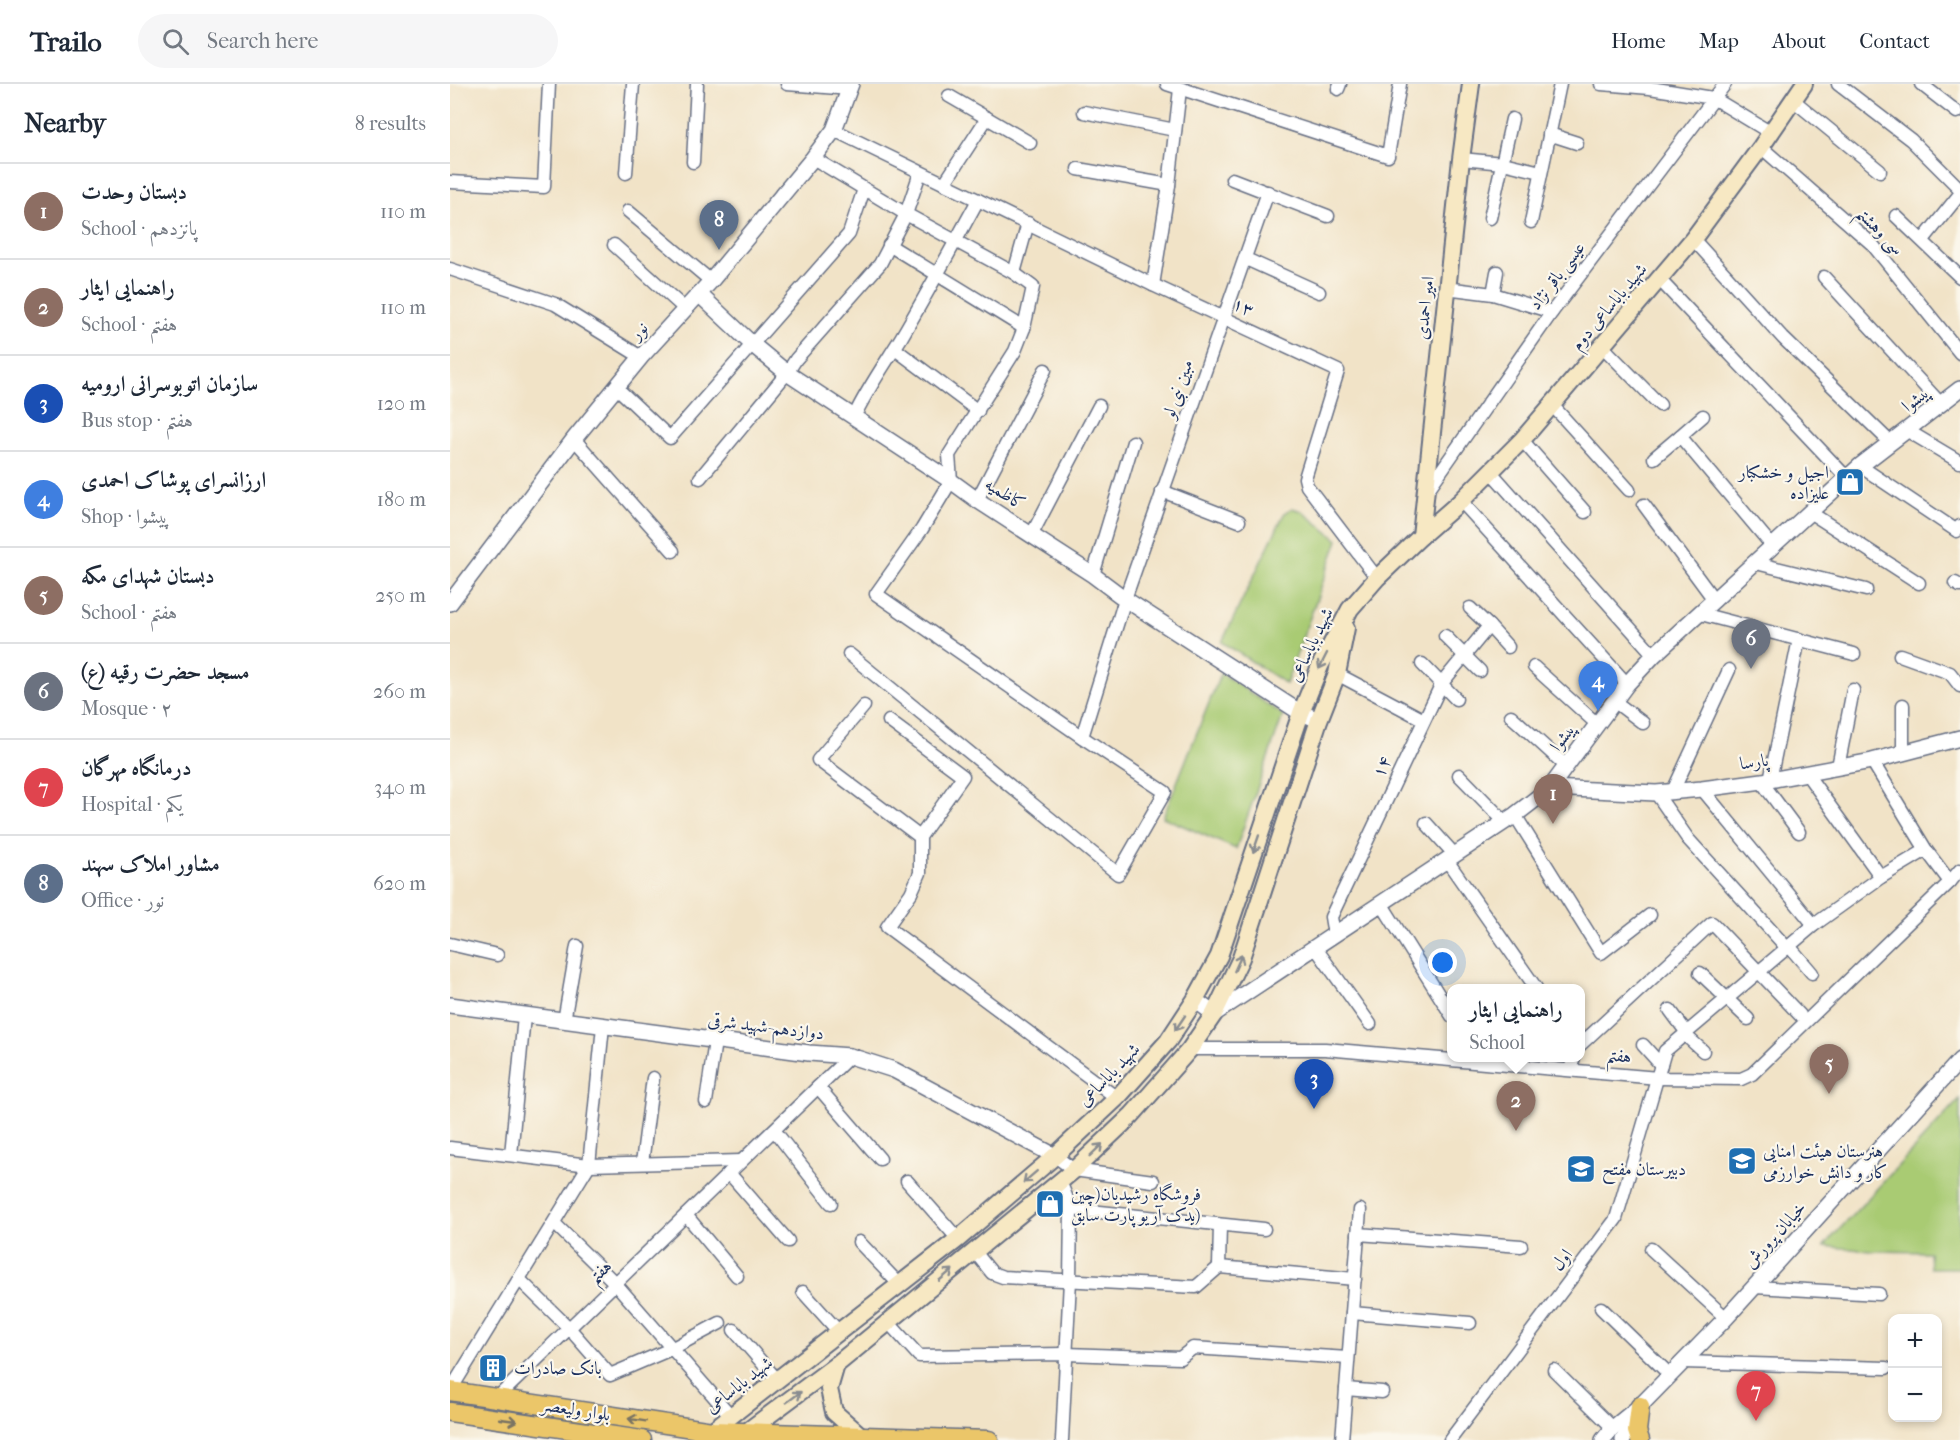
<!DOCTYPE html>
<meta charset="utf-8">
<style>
:root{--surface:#fff;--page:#f6f6f7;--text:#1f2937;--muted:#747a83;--line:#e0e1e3;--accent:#db2777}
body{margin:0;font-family:"IM FELL French Canon",Amiri,serif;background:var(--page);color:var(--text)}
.controls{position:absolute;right:18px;bottom:18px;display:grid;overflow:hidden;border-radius:12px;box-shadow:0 3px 9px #0003}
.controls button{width:54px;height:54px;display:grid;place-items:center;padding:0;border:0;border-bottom:2px solid var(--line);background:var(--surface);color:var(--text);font:30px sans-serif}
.you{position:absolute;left:993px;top:879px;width:21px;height:21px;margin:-15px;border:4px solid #fff;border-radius:50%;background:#1a73e8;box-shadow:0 0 0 9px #1a73e833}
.badge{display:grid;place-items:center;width:39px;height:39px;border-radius:50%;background:var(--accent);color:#fff;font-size:20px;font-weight:700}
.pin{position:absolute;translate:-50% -50px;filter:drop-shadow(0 2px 3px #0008)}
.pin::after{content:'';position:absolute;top:32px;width:21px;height:18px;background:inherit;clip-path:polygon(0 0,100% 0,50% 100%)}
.popup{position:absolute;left:997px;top:900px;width:138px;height:78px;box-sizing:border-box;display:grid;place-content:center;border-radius:12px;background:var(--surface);filter:drop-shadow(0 2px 4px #0005);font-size:20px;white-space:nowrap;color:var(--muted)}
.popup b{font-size:22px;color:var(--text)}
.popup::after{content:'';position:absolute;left:50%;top:100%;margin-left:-12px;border:12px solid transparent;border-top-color:var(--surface)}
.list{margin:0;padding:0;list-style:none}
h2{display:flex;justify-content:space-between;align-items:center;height:78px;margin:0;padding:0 24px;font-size:26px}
h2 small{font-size:20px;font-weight:400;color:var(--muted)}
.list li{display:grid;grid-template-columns:39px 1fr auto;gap:18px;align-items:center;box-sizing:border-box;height:96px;padding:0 24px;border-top:2px solid var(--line)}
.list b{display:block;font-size:22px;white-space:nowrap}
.list p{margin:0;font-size:20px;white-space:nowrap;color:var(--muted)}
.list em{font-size:20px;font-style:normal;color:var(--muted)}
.icon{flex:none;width:33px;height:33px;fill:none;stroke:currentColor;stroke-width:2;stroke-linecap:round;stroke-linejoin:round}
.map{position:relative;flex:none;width:1510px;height:1356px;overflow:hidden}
header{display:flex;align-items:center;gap:36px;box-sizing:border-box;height:84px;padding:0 30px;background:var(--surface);border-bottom:2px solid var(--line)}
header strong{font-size:28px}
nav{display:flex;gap:33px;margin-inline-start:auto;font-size:21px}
.search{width:420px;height:54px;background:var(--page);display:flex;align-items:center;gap:15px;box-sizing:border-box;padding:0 21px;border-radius:33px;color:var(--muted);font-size:22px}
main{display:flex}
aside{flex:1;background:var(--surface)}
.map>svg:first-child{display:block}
.green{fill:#a9cb73;stroke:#627d68;stroke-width:1.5}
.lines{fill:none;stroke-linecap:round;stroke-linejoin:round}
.minor-casing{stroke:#666e83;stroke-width:15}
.tertiary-casing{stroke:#666e83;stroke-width:18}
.secondary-casing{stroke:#666e83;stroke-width:20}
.primary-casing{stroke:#666e83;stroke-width:21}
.minor{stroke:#fff;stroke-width:12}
.tertiary{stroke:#fff;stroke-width:15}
.secondary{stroke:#f7e8c3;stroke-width:16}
.primary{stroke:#ebc669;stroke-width:18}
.oneway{stroke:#898c90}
.oneway2{stroke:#797363}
.labels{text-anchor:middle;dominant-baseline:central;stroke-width:4.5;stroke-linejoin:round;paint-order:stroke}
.street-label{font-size:18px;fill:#1b2f5e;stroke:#fbf7ec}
.poi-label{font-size:18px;fill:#1b2f5e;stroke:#fbf7ec;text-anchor:start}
</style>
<header>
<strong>Trailo</strong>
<div class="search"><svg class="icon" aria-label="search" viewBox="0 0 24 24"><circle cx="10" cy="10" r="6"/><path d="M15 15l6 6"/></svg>Search here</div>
<nav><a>Home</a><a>Map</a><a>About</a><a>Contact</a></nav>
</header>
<main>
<aside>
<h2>Nearby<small>8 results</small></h2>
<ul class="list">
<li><span class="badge" style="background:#8d6e63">1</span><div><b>دبستان وحدت</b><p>School · پانزدهم</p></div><em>110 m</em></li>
<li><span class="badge" style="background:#8d6e63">2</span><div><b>راهنمایی ایثار</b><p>School · هفتم</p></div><em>110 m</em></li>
<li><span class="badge" style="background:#1a4fb4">3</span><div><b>سازمان اتوبوسرانی ارومیه</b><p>Bus stop · هفتم</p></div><em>120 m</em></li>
<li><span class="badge" style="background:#3f7fe0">4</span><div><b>ارزانسرای پوشاک احمدی</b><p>Shop · پیشوا</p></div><em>180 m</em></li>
<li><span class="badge" style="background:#8d6e63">5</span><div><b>دبستان شهدای مکه</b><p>School · هفتم</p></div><em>250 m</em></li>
<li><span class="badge" style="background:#6b7280">6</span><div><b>مسجد حضرت رقیه (ع)</b><p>Mosque · ۲</p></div><em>260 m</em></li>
<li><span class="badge" style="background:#e0444e">7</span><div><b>درمانگاه مهرگان</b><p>Hospital · یکم</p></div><em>340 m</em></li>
<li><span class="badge" style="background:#5c6f8a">8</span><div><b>مشاور املاک سهند</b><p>Office · نور</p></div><em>620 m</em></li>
</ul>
</aside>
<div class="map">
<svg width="1510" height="1356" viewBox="0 0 1510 1356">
<rect width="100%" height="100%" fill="#fbf7ec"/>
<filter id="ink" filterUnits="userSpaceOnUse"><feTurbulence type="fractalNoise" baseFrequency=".0167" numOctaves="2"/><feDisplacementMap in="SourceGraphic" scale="12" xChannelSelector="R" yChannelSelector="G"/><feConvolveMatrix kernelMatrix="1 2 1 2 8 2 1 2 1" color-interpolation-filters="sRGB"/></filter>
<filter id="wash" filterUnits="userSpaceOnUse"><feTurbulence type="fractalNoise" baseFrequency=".008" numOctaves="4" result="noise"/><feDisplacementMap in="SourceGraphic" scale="24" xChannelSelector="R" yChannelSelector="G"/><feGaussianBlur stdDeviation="1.35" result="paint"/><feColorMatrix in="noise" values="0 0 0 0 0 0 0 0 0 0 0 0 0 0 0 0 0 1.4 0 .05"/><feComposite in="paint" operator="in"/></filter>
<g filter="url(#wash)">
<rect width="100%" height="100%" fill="#f1e3c7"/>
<!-- green -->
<g class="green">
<polygon points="842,424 852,427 888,456 836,600 772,558 834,430"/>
<polygon points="771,589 833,631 786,765 713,733"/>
<polygon points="1510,1015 1510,1184 1480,1184 1479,1168 1420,1167 1374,1162"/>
</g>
</g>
<g filter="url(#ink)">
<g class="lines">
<!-- minor casing -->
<g class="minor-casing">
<g id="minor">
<polyline points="337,0 400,5"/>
<polyline points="717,0 938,72 950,0"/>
<polyline points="1151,0 1200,4 1263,14 1321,49"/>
<polyline points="1388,0 1461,56 1510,105"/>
<polyline points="1471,0 1507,28"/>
<polyline points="888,5 890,0"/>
<polyline points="499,12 537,34"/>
<polyline points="1343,16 1430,87"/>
<polyline points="634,28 725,46"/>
<polyline points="384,46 703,201 888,287 855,394 857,402 927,494"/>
<polyline points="1099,50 1127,59"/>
<polyline points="1311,63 1422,160 1510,269"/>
<polyline points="363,74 456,130 564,189 583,203 574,244 565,267 499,371 501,397 472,445 426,510 632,653 715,708 668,790 399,570"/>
<polyline points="1011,75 1053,79 1091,88"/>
<polyline points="243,78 247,0"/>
<polyline points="628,85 719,101"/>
<polyline points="176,89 183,0"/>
<polyline points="782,95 878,132"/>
<polyline points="0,98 94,103 99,0"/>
<polyline points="494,100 537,34 580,59"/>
<polyline points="178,127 261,197"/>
<polyline points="1446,132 1510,193"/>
<polyline points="1040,134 1062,35"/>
<polyline points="1081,138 1110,0"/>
<polyline points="1243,155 1333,254 1441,359"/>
<polyline points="1473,156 1510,110"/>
<polyline points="164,161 235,225"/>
<polyline points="439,161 574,244"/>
<polyline points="796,175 869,208"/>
<polyline points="0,185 105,220 191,273"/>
<polyline points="564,189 578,139"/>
<polyline points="1374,193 1491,320"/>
<polyline points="1209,195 1398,395"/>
<polyline points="703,201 719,101 730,5"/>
<polyline points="996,204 1043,210 1102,228"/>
<polyline points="1043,210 1047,188"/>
<polyline points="1152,262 1210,321"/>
<polyline points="445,265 528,327"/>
<polyline points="167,304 220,354 399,150 414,105"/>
<polyline points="1102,321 1179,406"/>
<polyline points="1253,332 1230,352 1323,463"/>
<path d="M404 333C417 305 435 280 451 254 478 208 503 162 528 116"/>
<polyline points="1458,347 1510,378"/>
<polyline points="124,355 223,467"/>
<polyline points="1072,356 1135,428"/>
<polyline points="1204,374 1230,352"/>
<polyline points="1410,382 1507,447 1510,442"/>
<polyline points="1041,388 1204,571"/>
<polyline points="250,394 337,289 346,275 430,180 456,130 470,89"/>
<polyline points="712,407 789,437"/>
<polyline points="977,407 1102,228 1275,0"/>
<polyline points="527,416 595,286"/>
<polyline points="1011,417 1177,600"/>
<polyline points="1194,421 1265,517"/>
<polyline points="1361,429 1469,499"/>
<polyline points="582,450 649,322"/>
<polyline points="1306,479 1416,506"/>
<polyline points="643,491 683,358"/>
<polyline points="1505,499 1510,502"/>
<polyline points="1020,524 1039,542 1058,563"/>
<polyline points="1251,530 1404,570"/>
<polyline points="995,552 1030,587"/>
<polyline points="1450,571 1500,589 1510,602"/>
<polyline points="972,580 1006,615"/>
<polyline points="1084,583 1147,640"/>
<polyline points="887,590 974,636"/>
<polyline points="1164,617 1193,639"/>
<polyline points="414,622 368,676 470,753"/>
<polyline points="1061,632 1116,682"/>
<polyline points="439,637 513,692 470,753 470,789 461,809 437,843 667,1014"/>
<polyline points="632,653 675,515 818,108"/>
<polyline points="1453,669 1453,621"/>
<polyline points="1422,677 1476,766 1500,798"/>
<polyline points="1388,683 1403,606"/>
<polyline points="1356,689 1431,793"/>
<polyline points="1009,691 1055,738"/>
<polyline points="1320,696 1349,555"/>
<polyline points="1311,697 1349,748"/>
<polyline points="1252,705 1364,841"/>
<polyline points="1223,707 1279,586"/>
<polyline points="1206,709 1238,755 1337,864"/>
<polyline points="1065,731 1151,869 1200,831"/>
<polyline points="976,739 1004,770"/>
<polyline points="996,775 1086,904"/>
<polyline points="931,819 1002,932"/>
<polyline points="884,851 881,833 992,599 1039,542"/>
<polyline points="0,860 47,871"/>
<polyline points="1339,862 1362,889"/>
<polyline points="865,863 920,940"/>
<polyline points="1250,889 1298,935"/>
<polyline points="1220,926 1237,949"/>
<polyline points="114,937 127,862"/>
<polyline points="1235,951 1253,967"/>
<polyline points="1130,961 1262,839 1350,931"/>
<polyline points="1193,961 1211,981"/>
<polyline points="740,965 875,965 1208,994 1291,995 1302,990 1500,798 1510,786"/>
<polyline points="1120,985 1124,974"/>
<polyline points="368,1003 430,1075"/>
<polyline points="256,1018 265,957"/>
<polyline points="324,1046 381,1119"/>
<polyline points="0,1064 139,1081 291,1077"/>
<polyline points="61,1071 74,932"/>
<polyline points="605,1072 624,1086 703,1097"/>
<polyline points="192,1079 203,994"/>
<polyline points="279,1089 338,1157"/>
<polyline points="457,1097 508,1155"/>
<polyline points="610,1097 621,1125 620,1196 612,1356"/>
<polyline points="621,1125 814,1145"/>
<polyline points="236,1131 287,1192"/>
<polyline points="104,1139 165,1199 281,1332"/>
<polyline points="908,1150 1071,1162"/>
<polyline points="409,1158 449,1200"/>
<polyline points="1201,1165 1276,1234"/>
<polyline points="525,1168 542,1189 553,1193 746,1203 769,1183"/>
<polyline points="769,1183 905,1195"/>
<polyline points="769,1183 770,1141"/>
<polyline points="69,1195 119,1244 160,1291 221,1265 270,1239"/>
<polyline points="1304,1203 1429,1210"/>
<polyline points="353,1208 389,1248"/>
<polyline points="1151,1224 1220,1291"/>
<polyline points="902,1229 1020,1239"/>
<polyline points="439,1239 469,1272 616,1270 730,1274 743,1264 898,1274"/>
<polyline points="284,1246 327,1296"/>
<polyline points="1233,1278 1436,1284"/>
<polyline points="1104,1286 1163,1344"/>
<polyline points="896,1305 932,1308"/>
<polyline points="0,1307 139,1081 153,942"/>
<polyline points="47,1314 400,972"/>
<polyline points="892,1356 910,1126"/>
<polyline points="1000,1356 1166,1135 1215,967 1364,841 1431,793 1476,766"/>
</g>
</g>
<!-- tertiary casing -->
<g class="tertiary-casing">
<g id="tertiary">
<polyline points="249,210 303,261 337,289 501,397 527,416 643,491 675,515 851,629 869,636"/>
<polyline points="0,519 124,355 191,273 261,197 363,74 384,46 401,0"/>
<polyline points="1100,704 1206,709 1252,705 1320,696 1422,677 1510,654"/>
<polyline points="745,916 764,930 1065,731 1100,704 1177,600 1204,571 1410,382 1510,305"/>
<polyline points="0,921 359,969 400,972 444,986 605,1072"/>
<polyline points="1153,1356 1163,1344 1190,1322 1276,1234 1510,976"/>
<polyline points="1173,1356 1186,1330"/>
</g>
</g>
<!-- secondary casing -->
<g class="secondary-casing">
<g id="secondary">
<polyline points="971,452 1011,75 1021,0"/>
<polyline points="386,1281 379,1305 384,1328 410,1351"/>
<polyline points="291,1352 386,1281 624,1086 682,1031 740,965 764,930 791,874 869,636 887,590 896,544"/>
<polyline points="250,1356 508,1155 605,1072 667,1014 718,957 745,916 769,872 851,629 870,582 900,525 927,494 971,452 1011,417 1072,356 1243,155 1311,63 1354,0"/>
</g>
</g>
<!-- primary casing -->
<g class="primary-casing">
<g id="primary">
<polyline points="0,1307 262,1347 539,1356"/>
<polyline points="1190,1322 1187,1347 1190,1356"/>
<polyline points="0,1328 192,1356"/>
</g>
</g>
<!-- minor -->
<use href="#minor" class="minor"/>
<!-- tertiary -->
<use href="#tertiary" class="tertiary"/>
<!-- secondary -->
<use href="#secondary" class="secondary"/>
<!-- primary -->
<use href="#primary" class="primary"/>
</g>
<!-- one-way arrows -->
<defs><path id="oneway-shaft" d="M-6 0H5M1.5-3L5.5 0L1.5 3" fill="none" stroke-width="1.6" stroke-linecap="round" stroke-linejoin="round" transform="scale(1.5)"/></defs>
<g class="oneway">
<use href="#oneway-shaft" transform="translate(873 577) rotate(117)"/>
<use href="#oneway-shaft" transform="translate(806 760) rotate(109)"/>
<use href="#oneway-shaft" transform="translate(788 879) rotate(-66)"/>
<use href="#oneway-shaft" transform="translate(730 939) rotate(124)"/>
<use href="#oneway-shaft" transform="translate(646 1066) rotate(-44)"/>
<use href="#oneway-shaft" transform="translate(580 1093) rotate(139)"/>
<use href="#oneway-shaft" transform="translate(496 1191) rotate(-40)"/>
<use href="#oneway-shaft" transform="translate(344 1313) rotate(-37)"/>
</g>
<g class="oneway2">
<use href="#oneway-shaft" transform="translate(58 1336) rotate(8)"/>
<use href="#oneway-shaft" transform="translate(187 1336) rotate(-171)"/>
</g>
</g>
<!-- icons -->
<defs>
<g id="shop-square" transform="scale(1.5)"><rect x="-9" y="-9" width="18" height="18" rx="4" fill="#1f6fb2" stroke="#fbf7ec"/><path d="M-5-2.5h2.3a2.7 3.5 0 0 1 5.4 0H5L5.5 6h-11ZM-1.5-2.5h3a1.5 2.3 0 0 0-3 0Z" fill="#fff"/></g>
<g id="school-square" transform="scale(1.5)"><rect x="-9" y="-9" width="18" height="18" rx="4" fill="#1f6fb2" stroke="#fbf7ec"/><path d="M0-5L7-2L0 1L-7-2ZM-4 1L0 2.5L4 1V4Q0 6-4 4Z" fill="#fff"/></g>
<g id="building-square" transform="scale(1.5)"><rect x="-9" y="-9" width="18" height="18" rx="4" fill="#1f6fb2" stroke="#fbf7ec"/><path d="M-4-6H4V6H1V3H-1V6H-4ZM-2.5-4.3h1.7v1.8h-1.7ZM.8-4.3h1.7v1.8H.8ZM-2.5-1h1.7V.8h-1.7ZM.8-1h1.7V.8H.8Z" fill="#fff"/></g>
</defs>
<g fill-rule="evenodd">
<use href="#shop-square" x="1400" y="398"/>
<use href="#school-square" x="1292" y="1077"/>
<use href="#school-square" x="1131" y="1085"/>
<use href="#shop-square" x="600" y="1120"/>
<use href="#building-square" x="43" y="1284"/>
</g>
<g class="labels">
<!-- street labels -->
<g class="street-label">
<text transform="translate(1430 147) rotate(46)">سی وهشتم</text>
<text transform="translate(1107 192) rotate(-53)">عیسی باقر نژاد</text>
<text transform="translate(793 223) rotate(25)">۱۳</text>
<text transform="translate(1159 223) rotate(-50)">شهید باباساعی دوم</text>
<text transform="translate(975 224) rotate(-84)">امیر احمدی</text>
<text transform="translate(189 247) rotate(-47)">نور</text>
<text transform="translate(728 305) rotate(-71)">مبین نبی لو</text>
<text transform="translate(1466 315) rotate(-39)">پیشوا</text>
<text transform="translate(555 410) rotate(33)">کاظمیه</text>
<text transform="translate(861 561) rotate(-64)">شهید باباساعی</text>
<text transform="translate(1113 653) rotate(-54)">پیشوا</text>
<text transform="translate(1304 678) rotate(-8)">پارسا</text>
<text transform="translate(932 683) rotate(-65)">۱۴</text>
<text transform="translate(316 943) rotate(7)">دوازدهم-شهید شرقی</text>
<text transform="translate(1169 972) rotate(6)">هفتم</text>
<text transform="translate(659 991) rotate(-46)">شهید باباساعی</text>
<text transform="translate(1325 1151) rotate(-48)">خیابان پرورش</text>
<text transform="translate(1112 1176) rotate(-53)">اول</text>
<text transform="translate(150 1188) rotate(-44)">هفتم</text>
<text transform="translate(289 1301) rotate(-38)">شهید باباساعی</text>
<text transform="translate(126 1326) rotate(9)">بلوار ولیعصر</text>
</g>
<!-- poi labels -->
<g class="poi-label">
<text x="1379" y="388" text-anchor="end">اجیل و خشکبار<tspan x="1379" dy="21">علیزاده</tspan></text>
<text x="1313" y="1067">هنرستان هیئت امنایی<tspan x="1313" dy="21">کار و دانش خوارزمی</tspan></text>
<text x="1152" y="1085">دبیرستان مفتح</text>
<text x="621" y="1110">فروشگاه رشیدیان(چین<tspan x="621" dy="21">یدک آریو پارت سابق)</tspan></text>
<text x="64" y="1284">بانک صادرات</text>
</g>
</g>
</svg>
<div class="controls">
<button>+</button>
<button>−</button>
</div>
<div class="you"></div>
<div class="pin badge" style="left:1103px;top:740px;background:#8d6e63">1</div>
<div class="pin badge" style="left:1066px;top:1047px;background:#8d6e63">2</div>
<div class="popup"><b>راهنمایی ایثار</b>School</div>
<div class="pin badge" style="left:864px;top:1025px;background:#1a4fb4">3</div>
<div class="pin badge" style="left:1148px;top:627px;background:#3f7fe0">4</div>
<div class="pin badge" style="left:1379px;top:1010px;background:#8d6e63">5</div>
<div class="pin badge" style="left:1301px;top:585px;background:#6b7280">6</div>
<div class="pin badge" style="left:1306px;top:1337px;background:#e0444e">7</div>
<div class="pin badge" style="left:269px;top:166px;background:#5c6f8a">8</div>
</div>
</main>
